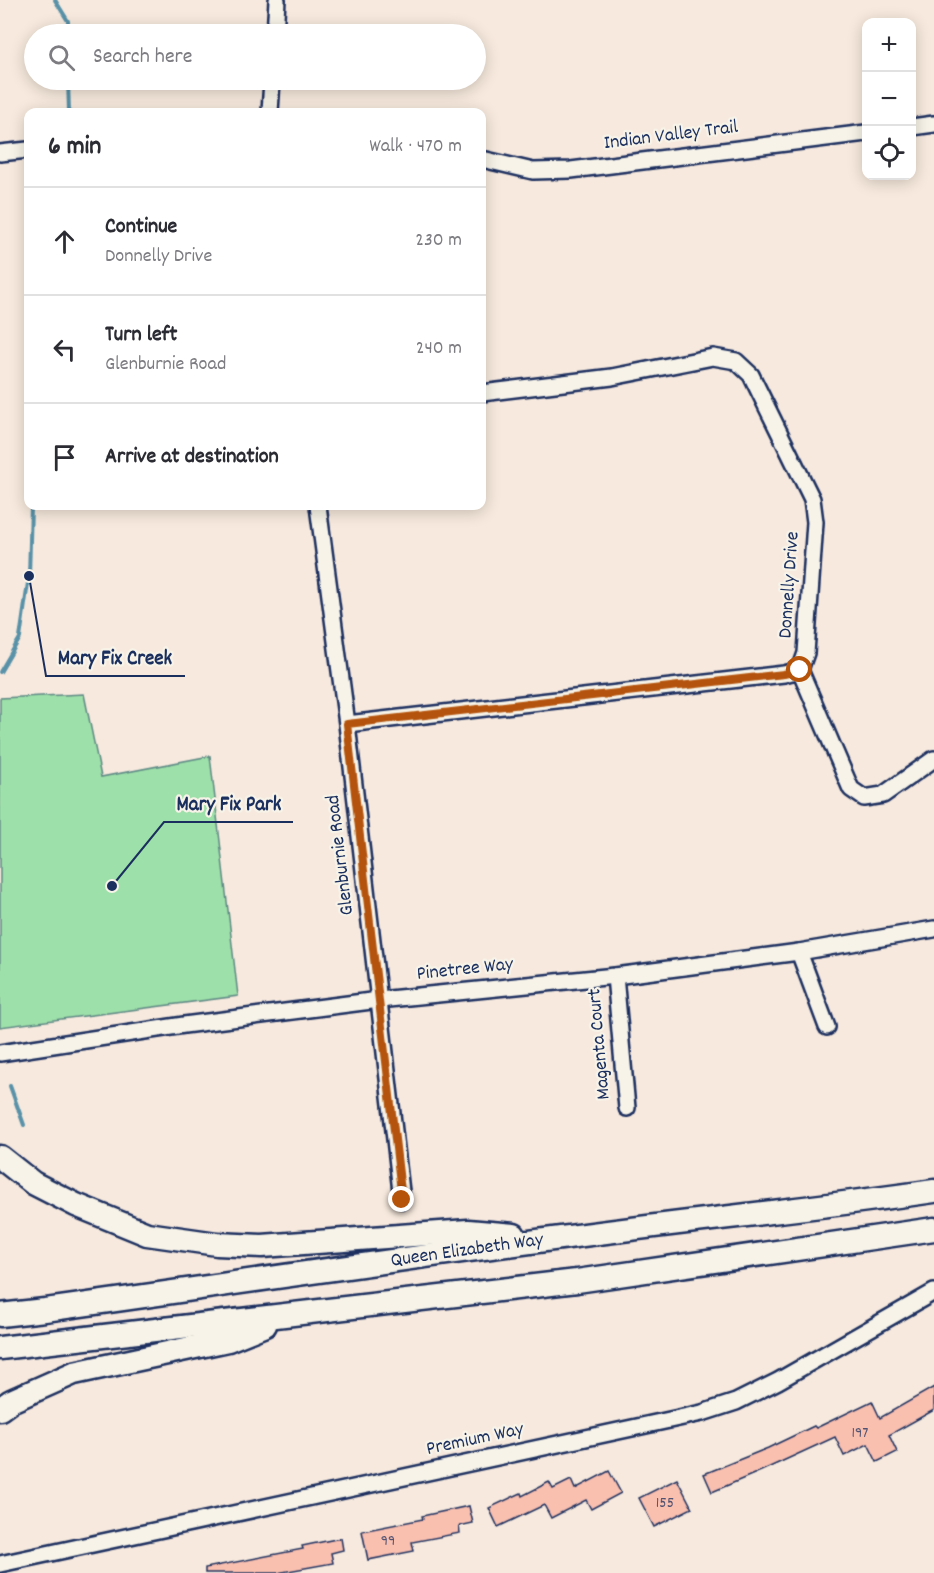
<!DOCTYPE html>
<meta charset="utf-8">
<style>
:root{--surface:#fff;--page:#f2f2f3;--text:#2b2b33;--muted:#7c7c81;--line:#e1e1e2}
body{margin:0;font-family:Dekko,sans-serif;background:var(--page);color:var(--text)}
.controls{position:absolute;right:18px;top:18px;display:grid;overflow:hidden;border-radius:12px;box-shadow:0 3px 15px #0003}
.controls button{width:54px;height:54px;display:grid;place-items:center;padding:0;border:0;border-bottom:2px solid var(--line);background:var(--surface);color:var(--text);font:30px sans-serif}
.stop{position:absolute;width:18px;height:18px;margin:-14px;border:4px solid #b45309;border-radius:50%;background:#fff}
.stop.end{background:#b45309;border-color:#fff;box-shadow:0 2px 6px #0008}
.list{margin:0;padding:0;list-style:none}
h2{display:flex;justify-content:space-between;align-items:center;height:78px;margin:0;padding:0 24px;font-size:26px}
h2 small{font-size:20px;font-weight:400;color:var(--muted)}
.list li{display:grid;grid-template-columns:39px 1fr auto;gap:18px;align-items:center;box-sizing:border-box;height:108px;padding:0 24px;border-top:2px solid var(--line)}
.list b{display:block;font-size:22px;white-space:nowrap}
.list p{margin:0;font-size:20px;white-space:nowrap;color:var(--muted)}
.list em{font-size:20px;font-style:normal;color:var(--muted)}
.icon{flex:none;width:33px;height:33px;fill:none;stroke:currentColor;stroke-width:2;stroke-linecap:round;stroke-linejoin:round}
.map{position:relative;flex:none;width:934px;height:1573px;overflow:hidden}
.search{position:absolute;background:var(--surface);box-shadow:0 3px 15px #0003;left:24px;top:24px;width:462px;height:66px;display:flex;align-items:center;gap:15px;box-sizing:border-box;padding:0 21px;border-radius:33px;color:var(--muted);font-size:22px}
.panel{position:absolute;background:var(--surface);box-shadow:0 3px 15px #0003;left:24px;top:108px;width:462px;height:402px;border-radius:12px}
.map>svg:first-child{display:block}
.green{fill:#9ee0a9;stroke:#5c8884;stroke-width:1.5}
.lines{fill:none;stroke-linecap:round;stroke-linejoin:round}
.stream{stroke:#5891a8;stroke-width:4}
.building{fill:#f9bfaf;stroke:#1b2f5e;stroke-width:1.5}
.minor-casing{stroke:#1b2f5e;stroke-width:20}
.highway-casing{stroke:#1b2f5e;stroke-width:27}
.minor{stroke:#f7f3e8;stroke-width:15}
.highway{stroke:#f7f3e8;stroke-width:22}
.route{stroke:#b45309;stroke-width:8}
.labels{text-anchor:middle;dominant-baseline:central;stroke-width:4.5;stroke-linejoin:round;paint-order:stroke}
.number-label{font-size:16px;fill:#525372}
.street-label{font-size:20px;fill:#1b2f5e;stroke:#f7f3e8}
.leader{fill:none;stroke:#1b2f5e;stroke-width:2}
.callout-dot{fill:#1b2f5e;stroke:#f7f3e8;stroke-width:2}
.callout-label{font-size:21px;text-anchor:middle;font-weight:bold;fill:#1b2f5e;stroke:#f7f3e8;stroke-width:4.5;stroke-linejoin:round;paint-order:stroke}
</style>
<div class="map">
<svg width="934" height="1573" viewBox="0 0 934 1573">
<rect width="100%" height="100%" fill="#f7e9dd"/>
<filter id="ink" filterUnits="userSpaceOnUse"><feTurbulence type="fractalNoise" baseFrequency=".0167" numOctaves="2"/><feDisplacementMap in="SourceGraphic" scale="12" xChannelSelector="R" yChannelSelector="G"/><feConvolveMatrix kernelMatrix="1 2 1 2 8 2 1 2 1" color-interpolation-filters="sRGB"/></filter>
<g filter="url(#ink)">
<!-- green -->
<polygon class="green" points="84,694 101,777 210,756 238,996 0,1027 0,698"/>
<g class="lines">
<!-- stream -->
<g class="stream">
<polyline points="55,0 68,21 68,34"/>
<polyline points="68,80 69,112"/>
<polyline points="0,672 20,638 29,576 31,506"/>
<polyline points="10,1086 24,1125"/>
</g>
</g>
<!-- building -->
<g class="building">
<polygon points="934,1387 934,1410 889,1435 897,1452 877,1462 868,1444 844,1456 835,1437 761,1471 712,1492 704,1474 768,1448 814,1426 816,1428 872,1401 880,1418"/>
<polygon points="609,1471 621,1493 591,1509 586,1500 551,1518 544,1505 498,1527 489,1508 521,1493 522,1496 549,1482 553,1489 571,1480 575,1489"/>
<polygon points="677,1479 692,1508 654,1527 639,1498"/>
<polygon points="469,1506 473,1523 459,1526 460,1533 412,1542 414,1551 368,1560 362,1531 423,1519 422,1516"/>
<polygon points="341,1538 343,1550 331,1553 333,1563 277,1573 205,1573 205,1568 303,1549 302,1546"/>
</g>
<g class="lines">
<!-- minor casing -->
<g class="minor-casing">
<g id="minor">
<polyline points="275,34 277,0"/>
<polyline points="270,112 272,80"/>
<polyline points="912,127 934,124"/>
<polyline points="0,153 28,150"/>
<polyline points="482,159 533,171 571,170 866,133"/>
<polyline points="318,506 347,724 402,1200"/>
<polyline points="800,670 851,789 864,798 883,795 934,759"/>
<polyline points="347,724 784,674 800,670 806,653 815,522 812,499 751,375 736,361 713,357 612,377 482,393"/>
<polyline points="799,952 827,1027"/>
<polyline points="615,976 627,1108"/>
<polyline points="0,1053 184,1025 379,1000 615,976 799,952 934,929"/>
<polyline points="0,1564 702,1413 736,1402 778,1381 934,1292"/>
</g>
</g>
<!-- highway casing -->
<g class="highway-casing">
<g id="highway">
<polyline points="0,1157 33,1183 76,1205 147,1234 217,1244 262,1246 468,1231 514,1235"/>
<path d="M0 1315 45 1310C217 1286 389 1260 561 1238 685 1221 810 1209 934 1191"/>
<polyline points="0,1348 577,1281 934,1229"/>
<polyline points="0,1409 11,1401 74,1373 228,1340 265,1325"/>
</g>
</g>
<!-- minor -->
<use href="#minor" class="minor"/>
<!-- highway -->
<use href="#highway" class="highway"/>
</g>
</g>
<g class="lines" filter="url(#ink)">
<!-- route -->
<polyline class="route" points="402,1200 347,724 784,674 800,670"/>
</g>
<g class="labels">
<!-- number labels -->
<g class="number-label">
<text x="860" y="1433">197</text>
<text x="665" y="1503">155</text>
<text x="388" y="1541">99</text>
</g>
<!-- street labels -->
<g class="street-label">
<text transform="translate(671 136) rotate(-7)">Indian Valley Trail</text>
<text transform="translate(790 585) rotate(-86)">Donnelly Drive</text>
<text transform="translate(341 855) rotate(-97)">Glenburnie Road</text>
<text transform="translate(465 970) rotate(-6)">Pinetree Way</text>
<text transform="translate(600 1044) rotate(-95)">Magenta Court</text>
<text transform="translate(467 1251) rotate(-8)">Queen Elizabeth Way</text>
<text transform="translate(475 1440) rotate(-12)">Premium Way</text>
</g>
</g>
<!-- callouts -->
<path class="leader" d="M29 576L46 676H185M112 886L164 822H293"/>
<g class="callout-dot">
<circle cx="29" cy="576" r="6"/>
<circle cx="112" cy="886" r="6"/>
</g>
<g class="callout-label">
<text x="115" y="664">Mary Fix Creek</text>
<text x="229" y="810">Mary Fix Park</text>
</g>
</svg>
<div class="controls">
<button>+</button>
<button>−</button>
<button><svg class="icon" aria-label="locate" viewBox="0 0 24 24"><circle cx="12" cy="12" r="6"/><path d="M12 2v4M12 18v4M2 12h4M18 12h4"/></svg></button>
</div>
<div class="stop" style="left:800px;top:670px"></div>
<div class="stop end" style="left:402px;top:1200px"></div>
<div class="search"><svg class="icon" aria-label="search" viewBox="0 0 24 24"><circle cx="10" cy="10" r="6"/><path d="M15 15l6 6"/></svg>Search here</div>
<section class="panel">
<h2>6 min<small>Walk · 470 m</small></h2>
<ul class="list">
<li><svg class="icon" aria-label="ahead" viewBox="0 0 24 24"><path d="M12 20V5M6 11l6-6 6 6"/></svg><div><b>Continue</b><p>Donnelly Drive</p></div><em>230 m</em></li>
<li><svg class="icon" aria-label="left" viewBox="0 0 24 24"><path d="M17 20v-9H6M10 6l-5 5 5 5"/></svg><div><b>Turn left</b><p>Glenburnie Road</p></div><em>240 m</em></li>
<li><svg class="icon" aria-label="arrive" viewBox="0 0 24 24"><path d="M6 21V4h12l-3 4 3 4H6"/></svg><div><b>Arrive at destination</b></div></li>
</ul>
</section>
</div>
